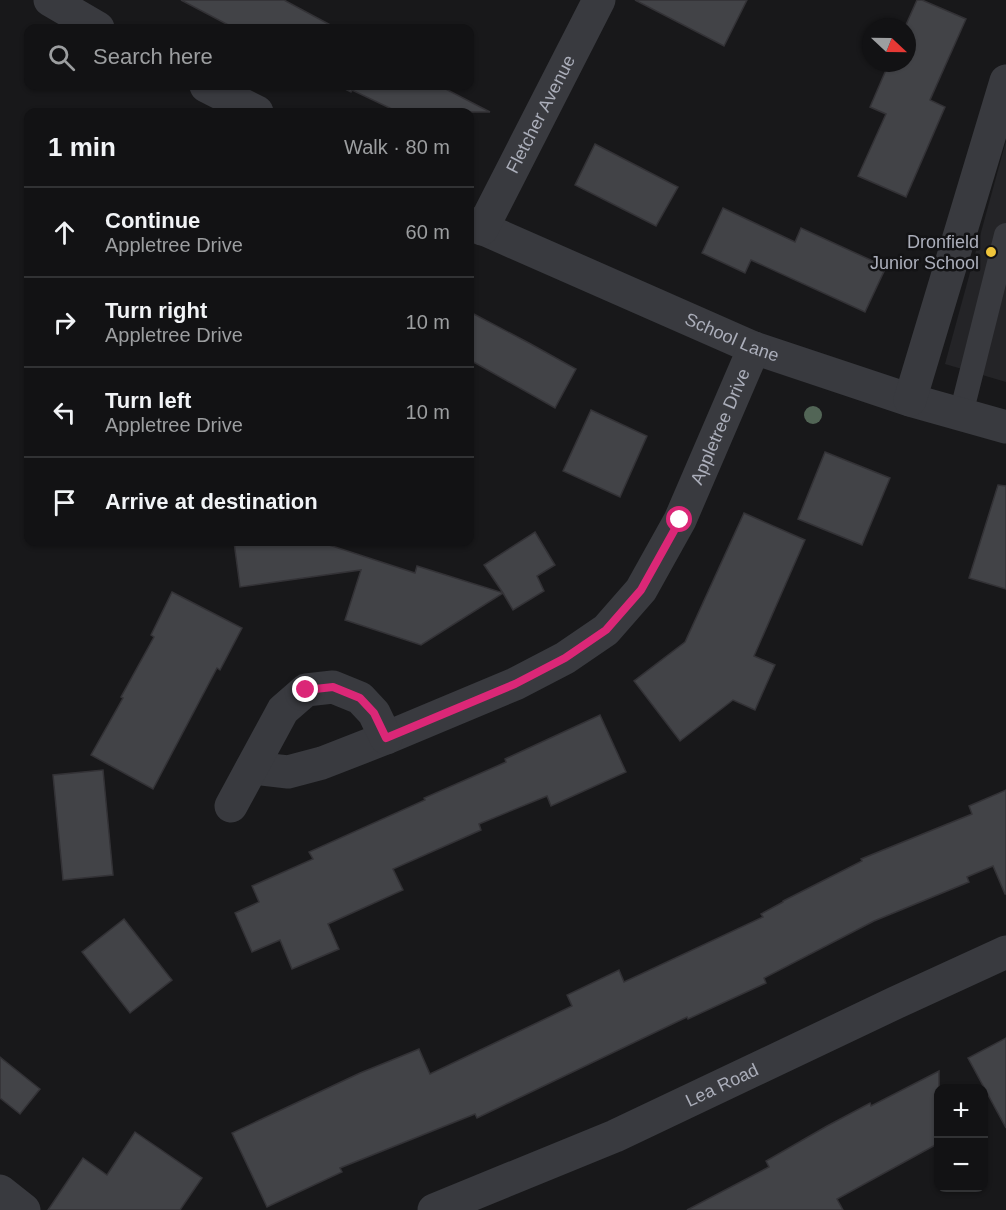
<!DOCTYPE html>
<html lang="en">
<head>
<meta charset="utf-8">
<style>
  body { margin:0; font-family:Helvetica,sans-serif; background:#1b1b1d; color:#f1f3f6 }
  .controls { position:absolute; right:18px; bottom:18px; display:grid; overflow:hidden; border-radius:12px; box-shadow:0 2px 4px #0004 }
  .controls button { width:54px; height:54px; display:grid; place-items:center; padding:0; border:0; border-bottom:2px solid #313234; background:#121214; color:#f1f3f6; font:30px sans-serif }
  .compass { position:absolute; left:862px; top:18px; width:54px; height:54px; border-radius:50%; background:#121214; box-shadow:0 2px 4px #0004; rotate:112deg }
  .stop { position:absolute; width:18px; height:18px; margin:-14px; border:4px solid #db2777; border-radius:50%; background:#fff }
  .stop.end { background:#db2777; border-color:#fff; box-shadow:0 2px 6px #0008 }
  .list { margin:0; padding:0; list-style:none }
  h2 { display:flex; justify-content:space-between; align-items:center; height:78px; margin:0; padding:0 24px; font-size:26px }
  h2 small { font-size:20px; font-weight:400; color:#9c9ea0 }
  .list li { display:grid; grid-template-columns:39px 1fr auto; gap:18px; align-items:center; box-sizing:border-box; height:90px; padding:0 24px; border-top:2px solid #313234 }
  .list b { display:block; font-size:22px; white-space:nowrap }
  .list p { margin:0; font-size:20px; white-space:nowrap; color:#9c9ea0 }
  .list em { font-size:20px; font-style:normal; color:#9c9ea0 }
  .icon { flex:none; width:33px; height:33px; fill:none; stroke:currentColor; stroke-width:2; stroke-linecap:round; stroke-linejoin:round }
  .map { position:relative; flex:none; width:1006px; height:1210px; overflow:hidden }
  .search { position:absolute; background:#121214; box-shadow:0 2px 4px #0004; left:24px; top:24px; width:450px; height:66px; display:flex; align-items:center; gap:15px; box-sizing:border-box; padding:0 21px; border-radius:12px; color:#9c9ea0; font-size:22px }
  .panel { position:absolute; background:#121214; box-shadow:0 2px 4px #0004; left:24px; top:108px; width:450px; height:438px; border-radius:12px }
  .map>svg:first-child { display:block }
  .built { fill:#242427 }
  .building { fill:#424347; stroke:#333236; stroke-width:1.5 }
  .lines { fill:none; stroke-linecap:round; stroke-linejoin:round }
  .lane { stroke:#393a3f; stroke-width:24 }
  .street { stroke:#393a3f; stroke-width:33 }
  .tree { fill:#526556 }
  .route { stroke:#db2777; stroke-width:8 }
  .poi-dot { fill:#f0c53b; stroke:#131315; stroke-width:2 }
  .labels { text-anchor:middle; stroke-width:5; stroke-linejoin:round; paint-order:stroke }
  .street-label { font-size:18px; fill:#abaeba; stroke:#131315 }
  .poi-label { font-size:18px; fill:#abaeba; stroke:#131315; text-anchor:end }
</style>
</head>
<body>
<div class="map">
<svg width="1006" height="1210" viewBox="0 0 1006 1210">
  <rect width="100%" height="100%" fill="#18181a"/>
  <polygon class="built" points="1006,141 1006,382 945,364"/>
  <g class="building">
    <polygon points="181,0 284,0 336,28 234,28"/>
    <polygon points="635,0 747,0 724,46"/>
    <polygon points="917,0 922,0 966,19 930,100 945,107 906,197 858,176 886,114 870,107 889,63 907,63 907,27 905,27"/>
    <polygon points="339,86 440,86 490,112 398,112 352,90 351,92"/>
    <polygon points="595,144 678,187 656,226 575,185"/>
    <polygon points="723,208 795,242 801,228 886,267 865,312 751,260 745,273 702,253"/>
    <polygon points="470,312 529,343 576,369 555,408 470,360"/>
    <polygon points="591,410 647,436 620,497 563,471"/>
    <polygon points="825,452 890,478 862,545 798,519"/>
    <polygon points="998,485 1006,486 1006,589 969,578"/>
    <polygon points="744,513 805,540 754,656 775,665 755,710 733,700 680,741 634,681 685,642"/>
    <polygon points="535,532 555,565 537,576 544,591 513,610 503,593 421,645 345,620 361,570 240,587 234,542 320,542 415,573 417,566 503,593 484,565"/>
    <polygon points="172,592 242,628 220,670 217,668 153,789 91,755 123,698 121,697 154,637 151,635"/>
    <polygon points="600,715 626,772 551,806 547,796 479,824 481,830 393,869 403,890 328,924 339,949 292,969 280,940 252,952 235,913 259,902 252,886 313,859 309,852 425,800 424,798 506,762 505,759"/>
    <polygon points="103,770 113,875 63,880 53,775"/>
    <polygon points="1006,790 1006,894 1005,894 993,866 967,877 969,882 874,921 764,978 766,983 688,1019 687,1017 477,1118 475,1114 340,1168 342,1172 267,1207 232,1133 360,1073 419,1049 430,1074 572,1006 567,995 619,970 624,982 763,917 761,914 783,902 783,901 862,861 861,859 972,814 969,806"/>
    <polygon points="124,919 172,980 130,1013 82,952"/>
    <polygon points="1006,1038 1006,1128 968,1058"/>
    <polygon points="0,1057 40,1089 20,1114 0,1098"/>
    <polygon points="939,1071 939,1143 837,1199 843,1210 687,1210 769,1167 766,1161 827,1126 870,1103 871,1106"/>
    <polygon points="135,1132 202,1178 180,1210 48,1210 83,1158 107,1175"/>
  </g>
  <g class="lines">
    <polyline class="lane" points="961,414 1006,235"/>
    <g class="street">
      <polyline points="50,0 98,28"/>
      <polyline points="206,86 257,112"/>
      <path id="s1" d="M470,223L754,348L910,400L1006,427"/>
      <path id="s2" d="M482,229L599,0"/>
      <polyline points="910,400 1006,81"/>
      <path id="s3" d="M252,768L288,772L322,763L386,738L515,684L565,658L606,630L641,590L680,520L754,348"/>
      <polyline points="231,806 283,710 306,690 333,687 360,698 374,713 386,738"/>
      <polyline points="0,1191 24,1210"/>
      <path id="s4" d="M434,1210L615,1136L895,1003L1006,952"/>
    </g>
  </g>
  <circle class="tree" cx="813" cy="415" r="9"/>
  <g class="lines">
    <polyline class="route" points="306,690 333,687 360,698 374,713 386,738 515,684 565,658 606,630 641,590 680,520"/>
  </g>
  <circle class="poi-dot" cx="991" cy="252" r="6"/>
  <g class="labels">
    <g class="street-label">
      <text dy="6" stroke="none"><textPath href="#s2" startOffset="129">Fletcher Avenue</textPath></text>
      <text dy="6" stroke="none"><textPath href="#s1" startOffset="286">School Lane</textPath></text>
      <text dy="6" stroke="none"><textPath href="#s3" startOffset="621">Appletree Drive</textPath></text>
      <text dy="6" stroke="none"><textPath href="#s4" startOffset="314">Lea Road</textPath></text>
    </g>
    <g class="poi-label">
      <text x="979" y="248">Dronfield<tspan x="979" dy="21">Junior School</tspan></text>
    </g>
  </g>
</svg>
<div class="controls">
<button>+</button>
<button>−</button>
</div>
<svg class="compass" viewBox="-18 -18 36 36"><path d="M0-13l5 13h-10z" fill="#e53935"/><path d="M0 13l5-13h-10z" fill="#9c9ea0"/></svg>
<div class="stop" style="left:680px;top:520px"></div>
<div class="stop end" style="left:306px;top:690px"></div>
<div class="search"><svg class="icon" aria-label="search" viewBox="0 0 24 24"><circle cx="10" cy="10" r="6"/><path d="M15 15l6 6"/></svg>Search here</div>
<section class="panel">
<h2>1 min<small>Walk · 80 m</small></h2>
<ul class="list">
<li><svg class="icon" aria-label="ahead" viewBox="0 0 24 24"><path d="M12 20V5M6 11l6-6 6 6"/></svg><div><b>Continue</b><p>Appletree Drive</p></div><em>60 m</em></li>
<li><svg class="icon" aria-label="right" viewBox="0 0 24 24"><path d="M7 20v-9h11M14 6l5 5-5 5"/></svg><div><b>Turn right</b><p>Appletree Drive</p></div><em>10 m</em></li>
<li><svg class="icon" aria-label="left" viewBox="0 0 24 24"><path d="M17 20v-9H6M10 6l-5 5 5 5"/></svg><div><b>Turn left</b><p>Appletree Drive</p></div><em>10 m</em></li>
<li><svg class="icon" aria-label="arrive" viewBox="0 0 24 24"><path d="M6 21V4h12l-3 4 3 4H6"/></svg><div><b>Arrive at destination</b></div></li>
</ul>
</section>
</div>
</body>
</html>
